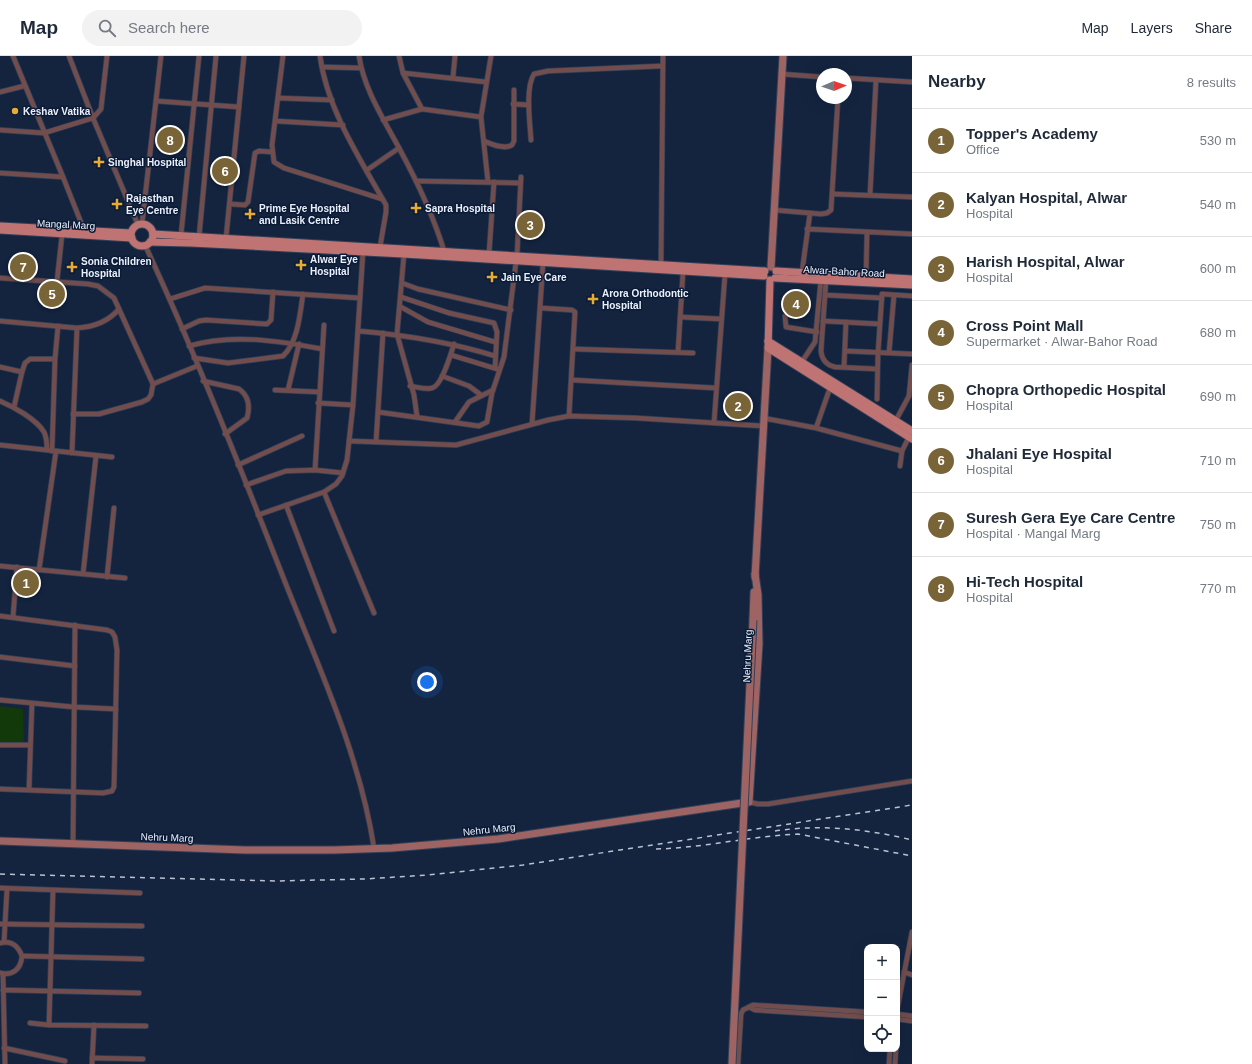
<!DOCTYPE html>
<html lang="en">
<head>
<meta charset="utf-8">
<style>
  body { margin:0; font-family:Helvetica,sans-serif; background:#f2f2f3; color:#1f2937 }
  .controls { position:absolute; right:12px; bottom:12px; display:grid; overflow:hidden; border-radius:8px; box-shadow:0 4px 16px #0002 }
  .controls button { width:36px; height:36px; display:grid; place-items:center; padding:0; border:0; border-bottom:1px solid #e0e1e3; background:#fff; color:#1f2937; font:20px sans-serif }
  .compass { position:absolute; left:816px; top:12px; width:36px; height:36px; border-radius:50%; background:#fff; box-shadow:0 4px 16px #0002; rotate:88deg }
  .you { position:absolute; left:427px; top:626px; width:14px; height:14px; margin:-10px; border:3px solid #fff; border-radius:50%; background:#1a73e8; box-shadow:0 0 0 6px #1a73e833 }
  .badge { display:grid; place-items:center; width:26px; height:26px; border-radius:50%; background:#796437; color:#fff; font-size:13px; font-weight:700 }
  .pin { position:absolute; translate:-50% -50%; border:2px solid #fff; box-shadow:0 1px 4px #0006 }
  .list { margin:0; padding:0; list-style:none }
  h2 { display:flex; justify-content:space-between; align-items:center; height:52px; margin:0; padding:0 16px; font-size:17px }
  h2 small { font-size:13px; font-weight:400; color:#747a83 }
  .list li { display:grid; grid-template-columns:26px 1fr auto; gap:12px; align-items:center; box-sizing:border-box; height:64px; padding:0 16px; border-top:1px solid #e0e1e3 }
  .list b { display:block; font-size:15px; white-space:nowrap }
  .list p { margin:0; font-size:13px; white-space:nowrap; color:#747a83 }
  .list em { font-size:13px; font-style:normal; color:#747a83 }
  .icon { flex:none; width:22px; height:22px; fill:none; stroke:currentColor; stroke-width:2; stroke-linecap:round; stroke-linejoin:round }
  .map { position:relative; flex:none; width:912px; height:1008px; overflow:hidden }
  header { display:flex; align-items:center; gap:24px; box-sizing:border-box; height:56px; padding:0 20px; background:#fff; border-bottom:1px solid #e0e1e3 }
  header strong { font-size:19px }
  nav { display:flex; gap:22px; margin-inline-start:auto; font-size:14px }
  .search { width:280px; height:36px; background:#f2f2f3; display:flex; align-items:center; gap:10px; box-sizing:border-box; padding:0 14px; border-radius:22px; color:#747a83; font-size:15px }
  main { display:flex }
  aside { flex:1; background:#fff }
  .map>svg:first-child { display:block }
  .green { fill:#113909 }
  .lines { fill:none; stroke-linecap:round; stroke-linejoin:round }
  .street-casing { stroke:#324159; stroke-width:6 }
  .secondary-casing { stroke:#324159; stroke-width:9 }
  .primary-casing { stroke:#324159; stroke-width:9 }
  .street { stroke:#724d4d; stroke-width:4.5 }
  .secondary { stroke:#9e6463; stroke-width:7 }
  .primary { stroke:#bf7473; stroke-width:7 }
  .rail { stroke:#b9c2d0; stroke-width:1.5; stroke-dasharray:5 5; stroke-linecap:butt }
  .secondary-bridge-casing { stroke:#324159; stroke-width:9; stroke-linecap:butt }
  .secondary-bridge { stroke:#9e6463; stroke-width:7 }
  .poi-dot { fill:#e6ac36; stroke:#0b1a35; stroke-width:1.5 }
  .labels { text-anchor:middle; stroke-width:3; stroke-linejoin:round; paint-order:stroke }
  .poi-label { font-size:10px; font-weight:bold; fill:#e9f0fb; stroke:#0b1a35; text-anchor:start }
  .street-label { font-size:10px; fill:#e9f0fb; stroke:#0b1a35 }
</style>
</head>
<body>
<header>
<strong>Map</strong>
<div class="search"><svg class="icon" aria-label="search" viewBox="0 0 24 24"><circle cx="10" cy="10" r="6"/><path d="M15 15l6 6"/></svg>Search here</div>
<nav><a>Map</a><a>Layers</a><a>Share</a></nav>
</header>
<main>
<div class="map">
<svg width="912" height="1008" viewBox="0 0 912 1008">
  <rect width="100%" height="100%" fill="#14243f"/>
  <polygon class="green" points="0,650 23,653 24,687 0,686"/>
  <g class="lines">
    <defs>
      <g id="street">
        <polyline points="13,0 63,121"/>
        <polyline points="69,0 93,62 138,169"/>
        <polyline points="283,0 272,89 274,106 284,112 382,143"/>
        <path d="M320,0C327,53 360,103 386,149V156L380,191"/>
        <path d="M359,0C364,33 383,62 399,92C417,125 434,161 445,198"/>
        <polyline points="399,0 403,17 422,53"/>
        <polyline points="322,11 361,12"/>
        <polyline points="403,17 486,26"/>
        <polyline points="781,18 822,21"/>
        <polyline points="453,21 455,0"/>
        <polyline points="846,22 912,26"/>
        <polyline points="0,36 24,30"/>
        <polyline points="278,42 332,44"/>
        <polyline points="156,45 239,51"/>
        <polyline points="513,48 529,49"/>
        <polyline points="481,61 488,126"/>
        <polyline points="383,64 422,53 481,61 491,0"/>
        <polyline points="275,65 343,69"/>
        <polyline points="0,74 44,77 93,62 101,53 107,0"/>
        <path d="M531,84C530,67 525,32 534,18L548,15L662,10"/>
        <path d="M484,85C491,88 504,94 512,89L514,85V34"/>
        <polyline points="367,114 399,92"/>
        <polyline points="0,117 63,121 84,174"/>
        <polyline points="416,125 520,127"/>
        <polyline points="833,138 912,141"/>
        <polyline points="870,139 876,24"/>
        <polyline points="230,148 245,149 248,146 255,97 259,95 272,96"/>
        <polyline points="774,154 821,158 827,157 831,154 838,42"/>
        <polyline points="142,168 161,0"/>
        <polyline points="807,173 912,178"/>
        <polyline points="181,179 199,0"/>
        <polyline points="199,181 216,0"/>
        <polyline points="226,182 244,0"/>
        <path d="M145,189C197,301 242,416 287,531C321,616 360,701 374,792"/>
        <polyline points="404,198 397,278 414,339 417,360"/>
        <polyline points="489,198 494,126"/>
        <polyline points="517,200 521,121"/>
        <polyline points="661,209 663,0"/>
        <polyline points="802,216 810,157"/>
        <polyline points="866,220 867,177"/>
        <polyline points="0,222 88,228 98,230 114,242 153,328 197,310"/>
        <path d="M826,224L821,295C822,304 826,309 835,311L877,313"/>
        <polyline points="57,225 62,179"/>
        <polyline points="402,227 418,233 511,254"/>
        <polyline points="825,239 882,242"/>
        <polyline points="401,241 449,257 494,267 497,276 495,312"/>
        <polyline points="170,243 205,232 360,242"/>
        <polyline points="401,251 428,266 495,286"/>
        <polyline points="541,252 572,254 575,256 569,360"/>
        <polyline points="785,260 786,271 817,276"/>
        <polyline points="680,261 721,263"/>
        <polyline points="0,265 77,272"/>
        <polyline points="823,265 880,268"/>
        <polyline points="182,273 199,265 206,264 267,268 271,264 273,236"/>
        <path d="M358,275C405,279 450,286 495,300"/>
        <path d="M189,290C232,277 279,285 322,293"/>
        <polyline points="574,293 693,297"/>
        <polyline points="846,295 912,298"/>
        <polyline points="678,296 683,216"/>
        <polyline points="889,297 894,239"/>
        <polyline points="451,299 497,313"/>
        <path d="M194,302L228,307L283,300C298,286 300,258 303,238"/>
        <polyline points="801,307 815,286 821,223"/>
        <polyline points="0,311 22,316 14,351"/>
        <polyline points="844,311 846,266"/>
        <polyline points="22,316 25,307 30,303 55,303"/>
        <polyline points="442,320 469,330 481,339"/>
        <polyline points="572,324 716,332"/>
        <path d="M203,325L239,333C249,340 250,351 247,362L225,378"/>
        <path d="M410,330C417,331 426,334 432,332C442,330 451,297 454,288"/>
        <polyline points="275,334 319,336"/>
        <polyline points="288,334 299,288"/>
        <polyline points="877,343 878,297 882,238 912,240"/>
        <path d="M0,345C14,351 36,363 44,376C47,382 47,388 47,394"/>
        <polyline points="318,347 353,349"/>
        <polyline points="378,356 479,370 487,366 492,337 504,301 516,206"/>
        <polyline points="73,358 99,358 142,346 148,343 151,339 153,328"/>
        <polyline points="763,362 816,372 902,395"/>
        <polyline points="455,366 469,346 493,334"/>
        <polyline points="895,366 909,340 912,309"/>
        <polyline points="714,367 725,218"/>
        <polyline points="532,368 543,207"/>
        <polyline points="816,372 830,332"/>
        <polyline points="349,385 456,389 548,364 569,360 636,362 763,370"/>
        <polyline points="376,386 383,277"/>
        <polyline points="0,389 112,401"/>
        <polyline points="52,395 55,303 58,270"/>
        <path d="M72,397L77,272C94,271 108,266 119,253"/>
        <polyline points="238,409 302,380"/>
        <polyline points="900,410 902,395 909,381"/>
        <polyline points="315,414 324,269"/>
        <polyline points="246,429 286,415 315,414 343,417"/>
        <polyline points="324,436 374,557"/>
        <polyline points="286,449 334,575"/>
        <polyline points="258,459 324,436 336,428 342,420 347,404 353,349 363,196"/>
        <polyline points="0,510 125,522"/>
        <polyline points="39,514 56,395"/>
        <polyline points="83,518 96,400"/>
        <polyline points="107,521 114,452"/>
        <polyline points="0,560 107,574 112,576 115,581 117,594 114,731 112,735 103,737 0,733"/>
        <polyline points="13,561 17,511"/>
        <polyline points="0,601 75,610"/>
        <polyline points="0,644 74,651 116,653"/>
        <polyline points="0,689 30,689"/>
        <polyline points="29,734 32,647"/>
        <polyline points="749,746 758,748 768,748 912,725"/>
        <polyline points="73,788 75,569"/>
        <polyline points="0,832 140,837"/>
        <polyline points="0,868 142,870"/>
        <polyline points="4,886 7,833"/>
        <path d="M0,887C12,884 18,890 22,900C21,913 13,920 0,917"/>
        <polyline points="22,900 142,903"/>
        <polyline points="904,916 912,919"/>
        <polyline points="3,918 5,1008"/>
        <polyline points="3,934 139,937"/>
        <polyline points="749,951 755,954 867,961"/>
        <polyline points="897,954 912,876"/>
        <polyline points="897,958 912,960"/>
        <polyline points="897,963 912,965"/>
        <polyline points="30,967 49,969 146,970"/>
        <polyline points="49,969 53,834"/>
        <polyline points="4,992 65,1005"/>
        <polyline points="92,1002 143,1003"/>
        <polyline points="92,1008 94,969"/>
        <polyline points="738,1008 741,958 743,954 753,949 867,956"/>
        <polyline points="889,1008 890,993"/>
        <polyline points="895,1008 896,993"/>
      </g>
      <g id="secondary">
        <polyline points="771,211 783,0"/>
        <polyline points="755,521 768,292"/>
        <polyline points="753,564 754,536"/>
        <polyline points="0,785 245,794 334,794 392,792 498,783 749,746 759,588 758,539 755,518"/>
      </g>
      <g id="primary">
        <circle cx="142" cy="179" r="11"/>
        <polyline points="0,170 130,177"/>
        <polyline points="0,174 132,182"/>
        <polyline points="153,178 765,215"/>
        <polyline points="150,186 191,187 404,198 764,220"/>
        <polyline points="776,215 912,223"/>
        <polyline points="775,222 912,229"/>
        <polyline points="770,224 768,292 912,383"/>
        <polyline points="768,285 912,375"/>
      </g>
    </defs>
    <use href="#street" class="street-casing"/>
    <use href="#secondary" class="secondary-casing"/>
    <use href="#primary" class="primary-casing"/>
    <use href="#street" class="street"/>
    <use href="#secondary" class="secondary"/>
    <use href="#primary" class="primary"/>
    <g class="rail">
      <path d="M775,775C820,768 867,773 912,784"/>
      <path d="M656,793C704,792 750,780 798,778L912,800"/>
      <polyline points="0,818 275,825 365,823 428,819 523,809 912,749"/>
    </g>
    <defs>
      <polyline id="secondary-bridge" points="732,1008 753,564"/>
    </defs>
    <use href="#secondary-bridge" class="secondary-bridge-casing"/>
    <use href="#secondary-bridge" class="secondary-bridge"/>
  </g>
  <g class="poi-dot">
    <circle cx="15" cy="55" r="4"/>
    <path d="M97 100h4v4h4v4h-4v4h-4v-4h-4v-4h4z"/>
    <path d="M115 142h4v4h4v4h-4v4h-4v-4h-4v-4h4z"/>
    <path d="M414 146h4v4h4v4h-4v4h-4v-4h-4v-4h4z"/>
    <path d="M248 152h4v4h4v4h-4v4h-4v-4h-4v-4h4z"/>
    <path d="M299 203h4v4h4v4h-4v4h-4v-4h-4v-4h4z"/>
    <path d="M70 205h4v4h4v4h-4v4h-4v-4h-4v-4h4z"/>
    <path d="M490 215h4v4h4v4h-4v4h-4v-4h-4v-4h4z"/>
    <path d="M591 237h4v4h4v4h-4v4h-4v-4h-4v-4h4z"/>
  </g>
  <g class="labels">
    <g class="poi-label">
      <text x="23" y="59">Keshav Vatika</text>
      <text x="108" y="110">Singhal Hospital</text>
      <text x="126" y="146">Rajasthan<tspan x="126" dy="12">Eye Centre</tspan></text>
      <text x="259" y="156">Prime Eye Hospital<tspan x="259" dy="12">and Lasik Centre</tspan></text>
      <text x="425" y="156">Sapra Hospital</text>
      <text x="310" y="207">Alwar Eye<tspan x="310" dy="12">Hospital</tspan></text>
      <text x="81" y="209">Sonia Children<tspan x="81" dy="12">Hospital</tspan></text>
      <text x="501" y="225">Jain Eye Care</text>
      <text x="602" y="241">Arora Orthodontic<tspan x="602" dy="12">Hospital</tspan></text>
    </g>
    <g class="street-label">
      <text transform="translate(66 168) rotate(3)" y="4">Mangal Marg</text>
      <text transform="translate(844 215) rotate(3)" y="4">Alwar-Bahor Road</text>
      <text transform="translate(747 600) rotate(-88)" y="4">Nehru Marg</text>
      <text transform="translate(489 773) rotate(-6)" y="4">Nehru Marg</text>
      <text transform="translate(167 781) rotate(2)" y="4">Nehru Marg</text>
    </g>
  </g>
</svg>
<div class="controls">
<button>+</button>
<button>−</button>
<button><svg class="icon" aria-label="locate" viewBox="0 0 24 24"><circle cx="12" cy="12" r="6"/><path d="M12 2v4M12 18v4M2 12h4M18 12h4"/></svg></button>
</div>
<svg class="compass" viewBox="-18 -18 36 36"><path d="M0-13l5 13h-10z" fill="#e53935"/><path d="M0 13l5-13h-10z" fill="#747a83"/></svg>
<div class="you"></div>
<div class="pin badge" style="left:26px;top:527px">1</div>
<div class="pin badge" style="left:738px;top:350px">2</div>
<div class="pin badge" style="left:530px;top:169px">3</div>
<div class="pin badge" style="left:796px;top:248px">4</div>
<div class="pin badge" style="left:52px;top:238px">5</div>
<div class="pin badge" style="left:225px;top:115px">6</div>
<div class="pin badge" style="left:23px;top:211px">7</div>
<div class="pin badge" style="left:170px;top:84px">8</div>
</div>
<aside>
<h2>Nearby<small>8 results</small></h2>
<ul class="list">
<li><span class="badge">1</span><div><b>Topper's Academy</b><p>Office</p></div><em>530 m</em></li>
<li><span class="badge">2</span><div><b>Kalyan Hospital, Alwar</b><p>Hospital</p></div><em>540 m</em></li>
<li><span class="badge">3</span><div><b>Harish Hospital, Alwar</b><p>Hospital</p></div><em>600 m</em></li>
<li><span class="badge">4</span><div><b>Cross Point Mall</b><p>Supermarket · Alwar-Bahor Road</p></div><em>680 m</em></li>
<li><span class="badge">5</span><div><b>Chopra Orthopedic Hospital</b><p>Hospital</p></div><em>690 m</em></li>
<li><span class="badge">6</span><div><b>Jhalani Eye Hospital</b><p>Hospital</p></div><em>710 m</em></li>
<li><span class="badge">7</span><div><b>Suresh Gera Eye Care Centre</b><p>Hospital · Mangal Marg</p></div><em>750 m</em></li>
<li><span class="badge">8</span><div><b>Hi-Tech Hospital</b><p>Hospital</p></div><em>770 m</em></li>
</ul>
</aside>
</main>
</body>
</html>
